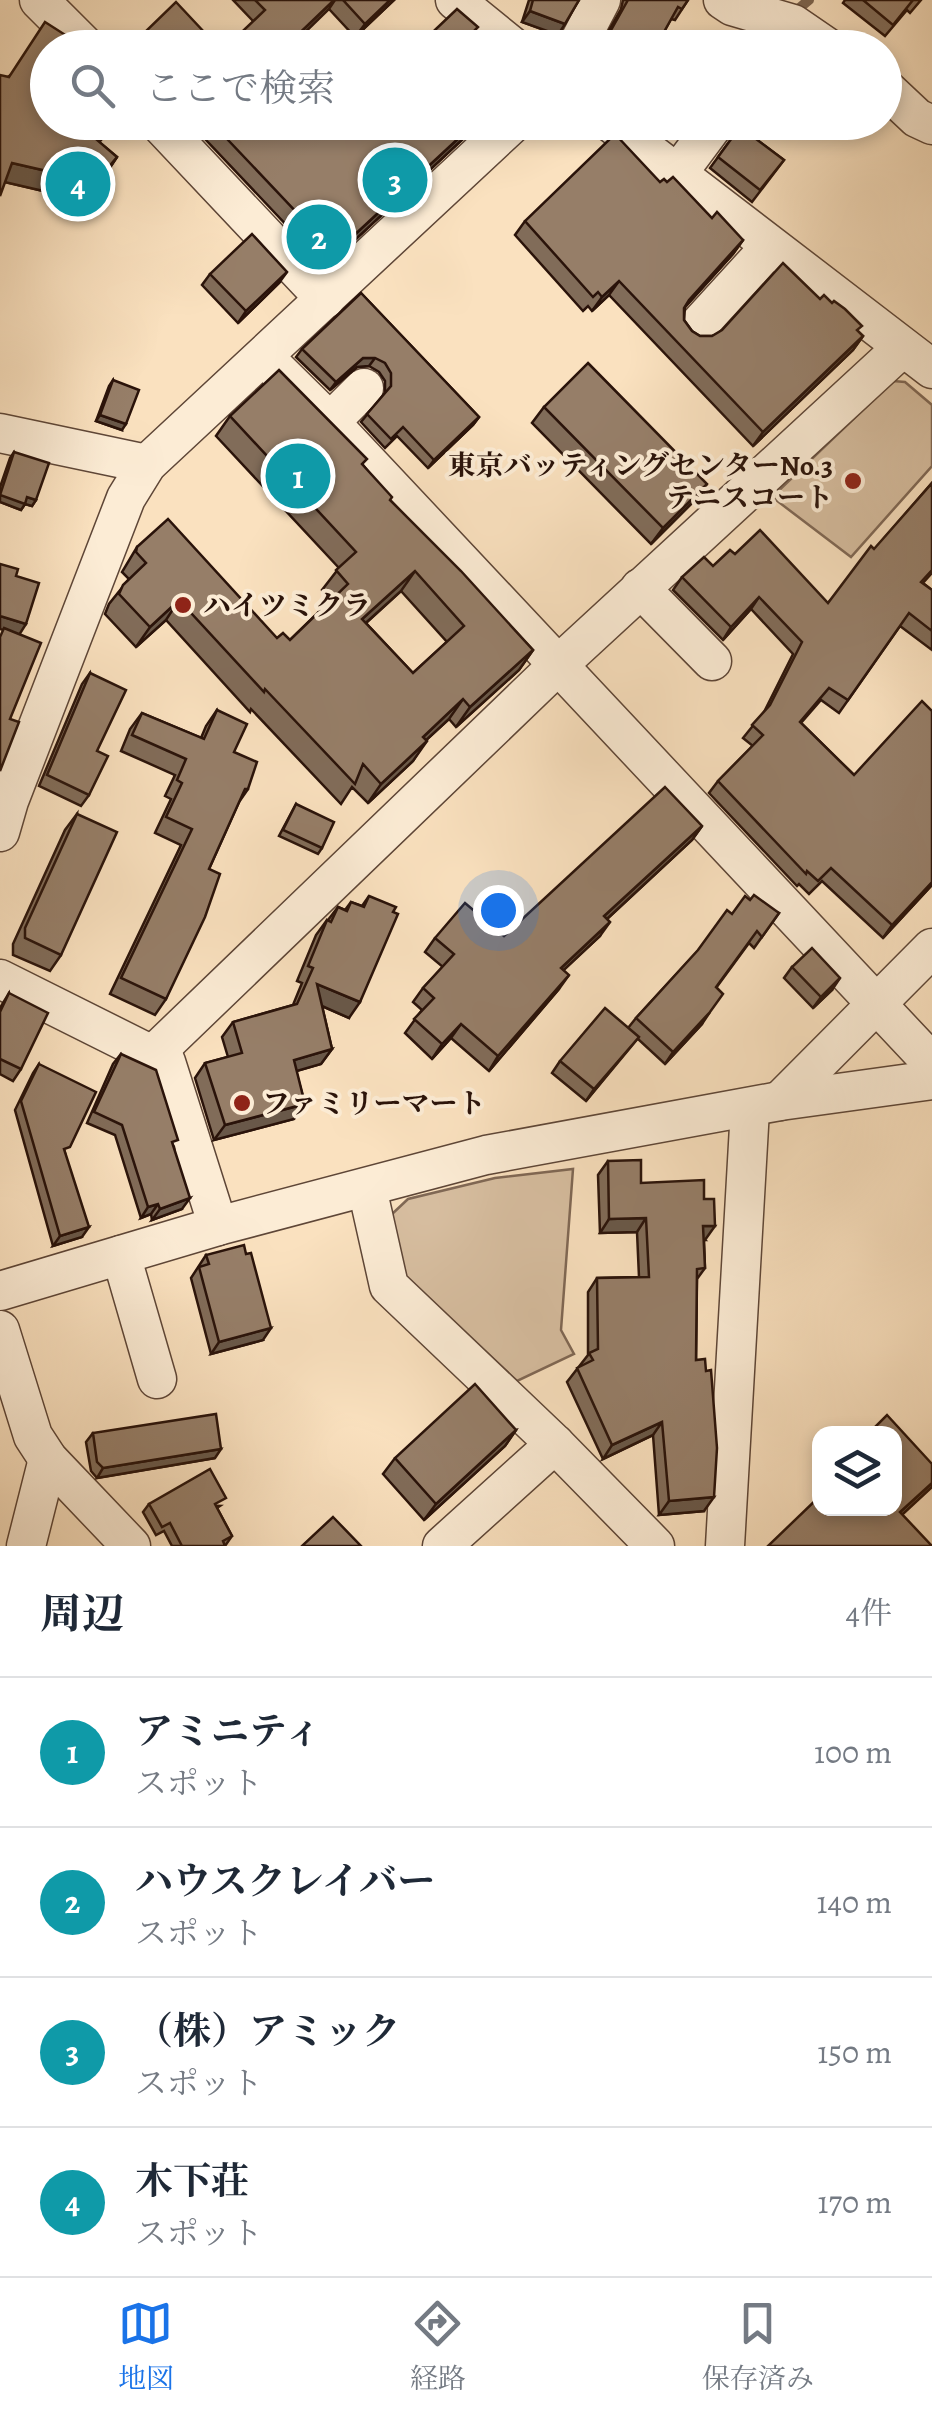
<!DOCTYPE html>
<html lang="ja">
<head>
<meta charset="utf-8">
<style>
  body { margin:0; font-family:Alegreya,"Noto Serif JP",serif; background:#f2f2f3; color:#1f2937 }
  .controls { position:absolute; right:30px; bottom:30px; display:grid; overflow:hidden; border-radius:20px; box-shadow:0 5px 15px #0003 }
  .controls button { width:90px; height:90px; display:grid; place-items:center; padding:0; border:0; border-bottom:2px solid #e0e1e3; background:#fff; color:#1f2937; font:50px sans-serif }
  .you { position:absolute; left:498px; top:910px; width:35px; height:35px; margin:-25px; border:8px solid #fff; border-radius:50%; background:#1a73e8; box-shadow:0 0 0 15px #1a73e833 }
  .badge { display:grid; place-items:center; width:65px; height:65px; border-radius:50%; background:#1a73e8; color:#fff; font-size:32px; font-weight:700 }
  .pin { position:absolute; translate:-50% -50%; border:5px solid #fff; box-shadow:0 2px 10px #0006 }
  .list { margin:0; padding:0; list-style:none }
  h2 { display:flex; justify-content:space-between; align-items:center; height:130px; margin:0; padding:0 40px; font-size:42px }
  h2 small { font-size:32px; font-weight:400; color:#747a83 }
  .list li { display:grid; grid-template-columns:65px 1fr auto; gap:30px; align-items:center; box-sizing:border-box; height:150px; padding:0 40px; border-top:2px solid #e0e1e3 }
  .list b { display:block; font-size:38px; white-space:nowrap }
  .list p { margin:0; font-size:32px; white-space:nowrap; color:#747a83 }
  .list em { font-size:32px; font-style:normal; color:#747a83 }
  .icon { flex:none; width:55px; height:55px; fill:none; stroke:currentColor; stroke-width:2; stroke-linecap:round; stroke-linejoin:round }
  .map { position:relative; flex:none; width:932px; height:1546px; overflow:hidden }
  .search { position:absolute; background:#fff; box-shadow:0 5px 15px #0003; left:30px; right:30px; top:30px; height:110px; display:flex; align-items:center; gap:25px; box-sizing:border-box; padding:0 35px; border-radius:55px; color:#747a83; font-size:38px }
  .sheet { height:730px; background:#fff }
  nav { display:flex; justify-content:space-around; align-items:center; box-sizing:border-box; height:140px; border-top:2px solid #e0e1e3; background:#fff; font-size:28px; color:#747a83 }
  nav a { display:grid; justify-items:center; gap:5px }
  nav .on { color:#1a73e8 }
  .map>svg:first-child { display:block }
  .green { fill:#d7bea0; stroke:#806855; stroke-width:2.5 }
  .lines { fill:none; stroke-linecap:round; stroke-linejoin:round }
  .stream { stroke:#7c6551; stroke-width:10 }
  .minor-casing { stroke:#5e4637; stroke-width:41 }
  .minor { stroke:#fcecd5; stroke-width:38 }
  .wall { fill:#816c59; stroke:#2a130a; stroke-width:2.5; fill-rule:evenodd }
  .shaded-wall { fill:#695849; stroke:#2a130a; stroke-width:2.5 }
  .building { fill:#967e68; stroke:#2a130a; stroke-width:2.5; fill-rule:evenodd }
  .poi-dot { fill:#8f2418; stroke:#fcecd5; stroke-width:4 }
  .labels { text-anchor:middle; stroke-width:8; stroke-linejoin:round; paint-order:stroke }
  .poi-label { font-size:28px; font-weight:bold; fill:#2a130a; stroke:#fcecd5; text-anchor:start }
</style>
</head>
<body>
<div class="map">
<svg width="932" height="1546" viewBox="0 0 932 1546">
  <rect width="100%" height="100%" fill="#fae1bf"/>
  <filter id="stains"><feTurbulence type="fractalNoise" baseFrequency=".002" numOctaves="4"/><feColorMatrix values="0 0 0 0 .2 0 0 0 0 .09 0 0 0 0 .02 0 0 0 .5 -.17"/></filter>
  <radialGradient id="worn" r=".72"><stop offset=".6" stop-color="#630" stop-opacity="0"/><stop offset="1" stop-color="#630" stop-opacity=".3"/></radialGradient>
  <g class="green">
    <polygon points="893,381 905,382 932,405 932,466 851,557 772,497"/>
    <polygon points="573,1169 561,1330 574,1354 517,1381 402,1275 391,1215 408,1199 495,1178"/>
  </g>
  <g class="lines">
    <polyline class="stream" points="791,15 809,0"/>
    <defs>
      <g id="minor">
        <polyline points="39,0 87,48"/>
        <polyline points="455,0 514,48"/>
        <polyline points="723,0 732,6 793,24 828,48"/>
        <polyline points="576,48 601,0"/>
        <polyline points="884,87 917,118 932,125"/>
        <polyline points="158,122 325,299"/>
        <polyline points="610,122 932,369"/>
        <polyline points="678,173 716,122"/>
        <polyline points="696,328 770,247"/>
        <polyline points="264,357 330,422 932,1063"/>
        <polyline points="330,422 364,388"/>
        <polyline points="0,433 147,464"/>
        <polyline points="640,588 712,661"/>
        <polyline points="0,832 9,801 126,498 147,464 514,122"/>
        <polyline points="0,979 166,1062 218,1226"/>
        <polyline points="154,1054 557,666 902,348"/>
        <polyline points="780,1101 932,948"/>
        <polyline points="367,1188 389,1286 555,1444 655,1546"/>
        <polyline points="121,1255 157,1379"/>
        <polyline points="0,1291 218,1226 486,1155 780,1101 932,1080"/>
        <polyline points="0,1330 33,1436 48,1459 131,1546"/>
        <polyline points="26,1546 48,1459"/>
        <polyline points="442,1546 555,1444"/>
        <polyline points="725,1546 750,1109"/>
      </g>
    </defs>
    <use href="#minor" class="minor-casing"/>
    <use href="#minor" class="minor"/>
  </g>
  <g class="wall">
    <polygon points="233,0 394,0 355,37 329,9 253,21"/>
    <polygon points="529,0 579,0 558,35 522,22"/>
    <polygon points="623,0 688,0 675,20 671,19 655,48 599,48 621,9"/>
    <polygon points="845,0 921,0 910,13 907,10 885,36 843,3"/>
    <polygon points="144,33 219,48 136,48 135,47"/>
    <polygon points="48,48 48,122 117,122 99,142 117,157 105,175 74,212 52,193 5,182 8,77"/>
    <polygon points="189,122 481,122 326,267"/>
    <polygon points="740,127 784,160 752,202 710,168"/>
    <polygon points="660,182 743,240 733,254 685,307 684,320 692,331 700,336 712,336 820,299 863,336 853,350 753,446 609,295 592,311 588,306 583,311 515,235 525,221"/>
    <polygon points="210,274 279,283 238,323 202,285"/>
    <polygon points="361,293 479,417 473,425 428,468 397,436 385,448 361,422 385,393 385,381 379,372 369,366 357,367 330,390 296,357 302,349"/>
    <polygon points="113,380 122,430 96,421 109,386"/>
    <polygon points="544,407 695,500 651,544 532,423"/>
    <path d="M230,416L363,465L390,500L533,650L519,670L456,727L449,719L426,740L413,761L368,803L352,787L341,804L251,709L250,712L166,620L136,647L105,614L109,604L129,579L122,572L137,547L277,638L290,640L331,600L322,590L339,568L216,436ZM401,591L447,642L413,673L366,623Z"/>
    <polygon points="14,452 36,500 32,506 25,504 21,510 0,502 0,487 10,458"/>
    <polygon points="932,483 932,573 923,583 932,590 932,650 900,626 839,713 821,700 801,723 854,775 932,711 932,885 883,938 822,881 809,894 799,884 797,886 709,793 718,781 753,746 743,738 764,712 793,654 751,609 723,640 673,590 682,577 713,566 735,554 828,603"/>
    <polygon points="90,673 97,751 89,795 81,806 39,786 82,684"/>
    <polygon points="217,710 248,789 239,802 209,869 166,999 155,1015 110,994 181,845 155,833 171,799 165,796 175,775 121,751 130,729 142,713 201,738 206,726"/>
    <polygon points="296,804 322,848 318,854 279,836"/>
    <polygon points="77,814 61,955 50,971 13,955 13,944 65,830"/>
    <polygon points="702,826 692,840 607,919 600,936 563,970 559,989 489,1071 451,1038 432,1059 405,1033 422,1010 413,1002 423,988 443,967 425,952 435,938 504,936"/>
    <polygon points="369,896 349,1018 322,1006 332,1049 321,1064 296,1071 305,1104 294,1119 214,1140 195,1078 205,1063 228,1057 222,1037 233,1022 293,1005 302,983 297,981 316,935 327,920 328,920 338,907 345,910 351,902 362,906"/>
    <polygon points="750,900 779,913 754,948 749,943 716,988 702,1024 665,1064 637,1038 586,1101 552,1073 560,1061 628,1028 636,1018 732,914"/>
    <polygon points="792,967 832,990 813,1008 784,978"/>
    <polygon points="9,993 21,1069 13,1081 0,1074 0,1008"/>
    <polygon points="121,1054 174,1147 182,1209 152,1220 151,1214 141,1218 115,1135 87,1123 113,1064"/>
    <polygon points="39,1064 65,1153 82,1237 53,1246 15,1110 33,1073"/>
    <polygon points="608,1161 641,1183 705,1240 704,1240 705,1268 697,1279 696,1360 704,1511 659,1515 653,1435 603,1459 567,1382 588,1355 588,1292 597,1278 639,1277 637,1232 600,1233 598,1175"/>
    <polygon points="206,1255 263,1340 211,1354 191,1278"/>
    <polygon points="516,1430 505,1446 424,1520 383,1474 395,1458"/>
    <polygon points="93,1433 215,1458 97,1478 91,1471 86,1442"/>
    <polygon points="149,1504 220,1506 217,1508 232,1536 225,1546 172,1546 164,1531 156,1535 143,1512"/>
  </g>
  <g class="shaded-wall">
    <polygon points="334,0 335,0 329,9 289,48 284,48"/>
    <polygon points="390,0 394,0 355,37 365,24"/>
    <polygon points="530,11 565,24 558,35 522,22"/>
    <polygon points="113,122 117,122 85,158 97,140"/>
    <polygon points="476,122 481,122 326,267 335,253"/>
    <polygon points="117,157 105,175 74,212 86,194"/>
    <polygon points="12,163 64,175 52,193 0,181"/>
    <polygon points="743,240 733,254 679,314 689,300"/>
    <polygon points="287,272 279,283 238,323 246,311"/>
    <polygon points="619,281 609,295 592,311 602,297"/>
    <polygon points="863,336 853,350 753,446 763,432"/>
    <polygon points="363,358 375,358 369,366 357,367 330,390 336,382"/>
    <polygon points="100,415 126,424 122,430 96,421"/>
    <polygon points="479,417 473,425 428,468 434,460"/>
    <polygon points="707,484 695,500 651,544 663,528"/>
    <polygon points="0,495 27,497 36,500 32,506 25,504 21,510 0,502"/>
    <polygon points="415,571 401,591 348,639 362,619"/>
    <polygon points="759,597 751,609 723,640 731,627"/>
    <polygon points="179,600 166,620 136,647 150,627"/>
    <polygon points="0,616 26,624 19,635 0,629"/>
    <polygon points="533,650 519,670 456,727 470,707"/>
    <polygon points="463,699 449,719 409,756 423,737"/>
    <polygon points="427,741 413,761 368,803 381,784"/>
    <polygon points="702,826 692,840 595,930 604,916"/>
    <polygon points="932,882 932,885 883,938 892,925"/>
    <polygon points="610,922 600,936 551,982 561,968"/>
    <polygon points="569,975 559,989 489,1071 498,1056"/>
    <polygon points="840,978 832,990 813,1008 821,997"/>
    <polygon points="317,984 360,1002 349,1018 306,999"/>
    <polygon points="710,1012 702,1024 665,1064 673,1052"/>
    <polygon points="461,1024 451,1038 432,1059 442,1044"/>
    <polygon points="639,1037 630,1048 586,1101 594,1089"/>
    <polygon points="332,1049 321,1064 283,1075 294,1060"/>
    <polygon points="305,1104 294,1119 214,1140 225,1125"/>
    <polygon points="190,1198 182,1209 152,1220 160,1209"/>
    <polygon points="158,1204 151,1214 141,1218 148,1207"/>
    <polygon points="646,1218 637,1232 600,1233 609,1219"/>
    <polygon points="703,1226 715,1226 705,1240 693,1240"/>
    <polygon points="89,1227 82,1237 53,1246 60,1236"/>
    <polygon points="271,1328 263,1340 211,1354 219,1342"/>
    <polygon points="662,1422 653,1435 603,1459 612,1445"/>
    <polygon points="516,1430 505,1446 424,1520 436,1504"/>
    <polygon points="221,1449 215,1458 97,1478 103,1468"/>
    <polygon points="932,1483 932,1487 890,1526 900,1512"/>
    <polygon points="714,1497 704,1511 659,1515 669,1501"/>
  </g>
  <g class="building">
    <polygon points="255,0 334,0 284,48 225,48 265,10"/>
    <polygon points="343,0 390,0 365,24"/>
    <polygon points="533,0 579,0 565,24 530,11"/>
    <polygon points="628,0 688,0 682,9 678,7 655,48 601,48"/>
    <polygon points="863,0 913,0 893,25"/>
    <polygon points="176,2 219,48 148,48 143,42 147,35 144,33"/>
    <polygon points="457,9 478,27 474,31 490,48 416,48"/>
    <polygon points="45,22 81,45 79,48 48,48 48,122 113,122 97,140 117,157 86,194 64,175 12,163 0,196 0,75 9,77"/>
    <polygon points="211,122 476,122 335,253"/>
    <polygon points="740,127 784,160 760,190 718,157"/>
    <polygon points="615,134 660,182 664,179 667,182 673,177 712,218 717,212 743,240 689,300 684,308 684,320 692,331 700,336 712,336 722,330 783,263 820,299 824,295 832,303 834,301 845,309 862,326 857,330 863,336 763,432 619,281 602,297 598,292 593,297 525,221"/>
    <polygon points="252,234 287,272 246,311 210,274"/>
    <polygon points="361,293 479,417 434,460 403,427 391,439 367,414 391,386 391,373 385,363 375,358 363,358 336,382 302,349"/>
    <polygon points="588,363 707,484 663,528 544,407"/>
    <path d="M279,370L367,459L362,464L392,497L390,500L461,571L533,650L470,707L463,699L423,737L427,741L381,784L363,764L355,784L265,689L264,692L179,600L150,627L119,594L123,585L146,563L136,552L137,547L168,519L277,638L283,633L290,640L348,584L336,570L356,552L230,416ZM415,571L464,626L413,673L362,619Z"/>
    <polygon points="113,380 139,390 126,424 100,415"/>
    <polygon points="14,452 49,463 36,500 27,497 25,504 0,495"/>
    <polygon points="932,483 932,570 921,582 932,590 932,631 909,613 848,700 829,688 800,722 854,775 922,701 932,711 932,882 892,925 831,868 818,881 807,871 806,874 718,781 763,735 752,725 770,705 802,642 759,597 731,627 682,577 704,557 713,566 730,550 735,554 760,530 828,603 871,546 874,549"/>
    <polygon points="0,564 18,569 16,576 39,583 26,624 0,616"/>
    <polygon points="4,628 41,643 10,719 19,722 0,771 0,637"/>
    <polygon points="90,673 126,690 97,751 108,756 89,795 47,775"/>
    <polygon points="217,710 247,724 234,752 257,762 248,789 245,789 209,869 220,874 205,917 166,999 121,978 192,829 166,817 182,783 177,780 186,759 132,735 142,713 204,739"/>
    <polygon points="665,787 702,826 604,916 610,922 561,968 569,975 498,1056 461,1024 442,1044 414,1019 434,998 423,988 454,954 435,938 465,903 504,936"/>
    <polygon points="296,804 334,822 322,848 283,830"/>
    <polygon points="77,814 117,832 61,955 25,938 25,928"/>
    <polygon points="754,895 779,913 762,937 757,931 716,987 723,994 710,1012 673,1052 636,1018 698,950 727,910 732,914 745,896 750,900"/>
    <polygon points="369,896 396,907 393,912 398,914 360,1002 317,984 332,1049 294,1060 305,1104 225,1125 205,1063 242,1053 233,1022 297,1004 313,968 308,966 327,920 331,922 338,907 347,911 351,902 364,907"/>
    <polygon points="812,948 840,978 821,997 792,967"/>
    <polygon points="9,993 48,1013 21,1069 0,1059 0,1012"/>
    <polygon points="605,1008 639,1037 594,1089 560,1061"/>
    <polygon points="121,1054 156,1070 178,1140 172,1142 190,1198 160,1209 158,1204 148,1207 122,1125 94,1112"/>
    <polygon points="39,1064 96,1092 70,1147 64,1149 89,1227 60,1236 21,1101"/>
    <polygon points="641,1160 641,1183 704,1180 704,1199 714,1199 715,1226 703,1226 705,1268 697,1269 696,1360 705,1359 706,1371 711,1370 717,1448 714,1497 669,1501 662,1422 612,1445 577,1368 593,1360 589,1353 598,1349 597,1278 649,1277 646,1218 609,1219 608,1161"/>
    <polygon points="244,1245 246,1254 251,1253 271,1328 219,1342 199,1267 209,1264 206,1255"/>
    <polygon points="475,1384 516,1430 436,1504 395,1458"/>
    <polygon points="216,1414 221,1449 103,1468 97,1462 93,1433"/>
    <polygon points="887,1415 932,1464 932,1483 900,1512 932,1546 768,1546 820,1496 820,1508 894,1508 894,1434 868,1434"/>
    <polygon points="210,1469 226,1498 215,1504 232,1536 223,1541 225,1546 182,1546 170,1523 162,1527 149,1504"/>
    <polygon points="333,1517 361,1546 302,1546"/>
  </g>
  <g class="poi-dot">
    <circle cx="853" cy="481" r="10"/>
    <circle cx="183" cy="605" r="10"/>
    <circle cx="242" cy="1103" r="10"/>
  </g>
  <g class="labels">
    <g class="poi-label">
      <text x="833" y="475" text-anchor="end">東京バッティングセンターNo.3<tspan x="833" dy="32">テニスコート</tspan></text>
      <text x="203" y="615">ハイツミクラ</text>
      <text x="262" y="1113">ファミリーマート</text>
    </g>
  </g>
  <rect width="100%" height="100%" filter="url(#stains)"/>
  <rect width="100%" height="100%" fill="url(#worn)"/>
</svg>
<div class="controls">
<button><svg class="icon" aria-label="layers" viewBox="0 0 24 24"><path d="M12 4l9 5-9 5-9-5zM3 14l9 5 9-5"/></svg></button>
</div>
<div class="you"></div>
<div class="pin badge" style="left:298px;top:476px;background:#0f9aa8">1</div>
<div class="pin badge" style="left:319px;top:237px;background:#0f9aa8">2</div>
<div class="pin badge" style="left:395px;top:180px;background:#0f9aa8">3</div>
<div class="pin badge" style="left:78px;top:184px;background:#0f9aa8">4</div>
<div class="search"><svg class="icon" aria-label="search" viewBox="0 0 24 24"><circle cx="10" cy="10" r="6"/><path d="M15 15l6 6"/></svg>ここで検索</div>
</div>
<section class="sheet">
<h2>周辺<small>4件</small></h2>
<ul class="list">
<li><span class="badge" style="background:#0f9aa8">1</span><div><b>アミニティ</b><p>スポット</p></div><em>100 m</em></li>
<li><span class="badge" style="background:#0f9aa8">2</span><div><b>ハウスクレイバー</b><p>スポット</p></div><em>140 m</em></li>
<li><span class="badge" style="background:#0f9aa8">3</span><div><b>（株）アミック</b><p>スポット</p></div><em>150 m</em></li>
<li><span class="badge" style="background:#0f9aa8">4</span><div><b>木下荘</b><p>スポット</p></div><em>170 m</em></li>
</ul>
</section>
<nav>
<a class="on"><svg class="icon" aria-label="map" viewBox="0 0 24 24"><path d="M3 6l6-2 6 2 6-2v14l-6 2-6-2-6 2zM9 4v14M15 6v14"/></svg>地図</a>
<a><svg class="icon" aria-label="directions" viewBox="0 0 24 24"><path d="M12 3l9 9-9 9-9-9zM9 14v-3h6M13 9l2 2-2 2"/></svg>経路</a>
<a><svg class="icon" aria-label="saved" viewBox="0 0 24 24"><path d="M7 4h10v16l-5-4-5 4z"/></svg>保存済み</a>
</nav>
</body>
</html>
